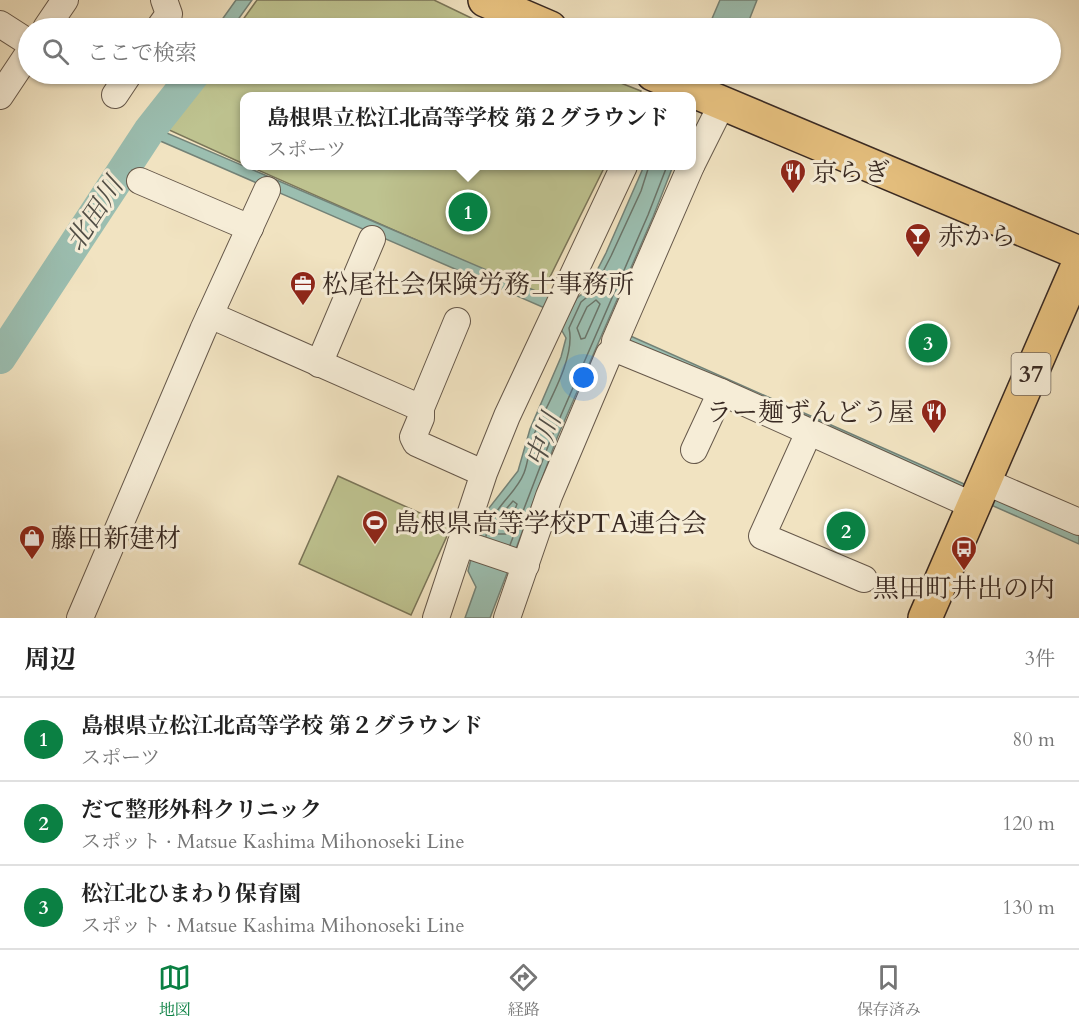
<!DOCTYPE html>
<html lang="ja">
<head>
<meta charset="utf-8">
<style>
  body { margin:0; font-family:Cardo,"Noto Serif JP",serif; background:#f2f2f2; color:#222 }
  .you { position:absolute; left:584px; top:378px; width:21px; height:21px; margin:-15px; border:4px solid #fff; border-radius:50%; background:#1a73e8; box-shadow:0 0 0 9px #1a73e833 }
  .badge { display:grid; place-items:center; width:39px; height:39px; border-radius:50%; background:#0b8043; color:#fff; font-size:20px; font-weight:700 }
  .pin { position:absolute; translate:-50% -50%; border:3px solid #fff; box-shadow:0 2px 6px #0006 }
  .popup { position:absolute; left:240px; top:92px; width:456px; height:78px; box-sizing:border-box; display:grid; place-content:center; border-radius:12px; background:#fff; filter:drop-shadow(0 2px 4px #0005); font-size:20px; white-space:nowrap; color:#767676 }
  .popup b { font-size:22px; color:#222 }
  .popup::after { content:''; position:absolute; left:50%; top:100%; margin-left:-12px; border:12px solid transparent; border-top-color:#fff }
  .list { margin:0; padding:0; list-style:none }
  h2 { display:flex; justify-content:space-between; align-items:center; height:78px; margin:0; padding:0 24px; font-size:26px }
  h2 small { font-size:20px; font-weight:400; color:#767676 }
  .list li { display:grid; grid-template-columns:39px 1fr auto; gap:18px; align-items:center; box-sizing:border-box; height:84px; padding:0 24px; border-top:2px solid #e0e0e0 }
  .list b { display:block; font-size:22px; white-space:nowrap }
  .list p { margin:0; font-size:20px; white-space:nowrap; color:#767676 }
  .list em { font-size:20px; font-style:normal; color:#767676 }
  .icon { flex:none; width:33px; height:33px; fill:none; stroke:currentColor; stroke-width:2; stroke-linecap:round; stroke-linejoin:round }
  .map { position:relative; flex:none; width:1079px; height:618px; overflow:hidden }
  .search { position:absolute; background:#fff; box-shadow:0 2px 4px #0004; left:18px; right:18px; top:18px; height:66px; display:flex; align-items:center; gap:15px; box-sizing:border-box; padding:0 21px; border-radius:33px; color:#767676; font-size:22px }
  .sheet { height:330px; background:#fff }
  nav { display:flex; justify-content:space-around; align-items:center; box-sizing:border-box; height:84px; border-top:2px solid #e0e0e0; background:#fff; font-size:16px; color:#767676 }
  nav a { display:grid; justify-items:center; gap:3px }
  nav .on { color:#0b8043 }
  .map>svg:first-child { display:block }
  .green { fill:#bec390; stroke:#7b7659; stroke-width:1.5 }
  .water { fill:#9bbeb0; stroke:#738277; stroke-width:1.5 }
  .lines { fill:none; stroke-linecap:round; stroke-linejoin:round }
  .shore { stroke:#6a7469; stroke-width:1.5 }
  .river { stroke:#9bbeb0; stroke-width:32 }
  .minor-casing { stroke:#66584a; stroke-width:28 }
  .major-casing { stroke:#382922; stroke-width:36 }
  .minor { stroke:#f6edd7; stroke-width:26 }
  .major { stroke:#e8c280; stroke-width:33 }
  .labels { text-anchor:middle; stroke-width:6; stroke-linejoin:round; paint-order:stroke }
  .shield { fill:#f6edd7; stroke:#716458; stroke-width:1.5 }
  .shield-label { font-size:24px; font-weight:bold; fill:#382922 }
  .poi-label { font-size:26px; fill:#382922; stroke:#f6edd7; text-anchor:start }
  .water-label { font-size:27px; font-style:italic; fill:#514e46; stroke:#f6edd7 }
</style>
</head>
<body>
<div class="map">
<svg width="1079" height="618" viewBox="0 0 1079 618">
  <rect width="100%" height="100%" fill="#f1e3c1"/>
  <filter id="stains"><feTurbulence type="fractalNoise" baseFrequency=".00333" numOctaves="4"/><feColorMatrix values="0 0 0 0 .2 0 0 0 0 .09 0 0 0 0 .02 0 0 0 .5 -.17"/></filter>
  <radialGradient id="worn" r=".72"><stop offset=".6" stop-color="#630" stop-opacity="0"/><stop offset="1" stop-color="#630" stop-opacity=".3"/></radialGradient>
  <g class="green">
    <polygon points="257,0 434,0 492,28 237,28"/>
    <polygon points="206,74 598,74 641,91 639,97 244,97 244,164 167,129"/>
    <polygon points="249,166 605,166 541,295"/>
    <polygon points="338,476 451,527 411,615 299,564"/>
  </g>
  <g class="water">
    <polygon points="236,0 252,0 232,28 216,28"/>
    <polygon points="720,0 757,0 746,28 708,28"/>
    <polygon points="185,74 201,74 162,131 552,298 547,309 158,140 145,131"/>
    <polygon points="644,166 673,166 653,217 557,438 514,554 477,541 489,508 518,471 530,429 561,357 566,338 561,329 577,298 587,290 606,253"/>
    <polygon points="626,334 1079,535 1079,544 626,343"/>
    <polygon points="472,555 509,568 490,618 465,618 476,587 468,571"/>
  </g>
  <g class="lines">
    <g class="shore">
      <polygon points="596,300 600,304 585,338 581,339 577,328 587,307"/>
      <polygon points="513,501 517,504 506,534 497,534 496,530 501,515"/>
      <path d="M486,536C493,505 515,496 524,473C529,460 529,445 535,432C547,404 576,358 569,328L581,302L592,293L611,256L641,191L649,166"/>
      <polyline points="510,545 552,436 648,215 667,166"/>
    </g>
    <polyline class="river" points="0,358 149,131 194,74"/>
    <defs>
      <g id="minor">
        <polyline points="0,24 28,42"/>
        <polyline points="46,28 65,0"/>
        <polyline points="159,28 169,14 164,0"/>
        <polyline points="115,95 129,74"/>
        <polyline points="0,96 28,54"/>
        <polyline points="692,164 723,102"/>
        <polyline points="140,181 250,228"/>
        <polyline points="210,315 421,408 421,418 413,437 416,443 474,469"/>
        <polyline points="614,350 615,341 691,166"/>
        <polyline points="319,364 372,239"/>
        <polyline points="421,408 457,321"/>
        <polyline points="809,432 762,536 864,579"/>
        <polyline points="694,450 721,392"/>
        <polyline points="984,481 1079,522"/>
        <polyline points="461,543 526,565"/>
        <polyline points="80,618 203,330 267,190"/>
        <polyline points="436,618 484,473 507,416 624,166"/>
        <polyline points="507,618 549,496 609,354 616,349 721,392 974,506"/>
      </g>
      <g id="major">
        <polyline points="485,0 550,28"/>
        <polyline points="653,74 1079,253"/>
        <polyline points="925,618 1079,263"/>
      </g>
    </defs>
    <use href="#minor" class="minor-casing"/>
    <use href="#major" class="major-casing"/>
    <use href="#minor" class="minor"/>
    <use href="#major" class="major"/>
  </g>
  <defs>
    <symbol id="restaurant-pin" viewBox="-11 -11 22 30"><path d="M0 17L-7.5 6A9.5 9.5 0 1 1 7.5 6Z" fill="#8f2418" stroke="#f6edd7"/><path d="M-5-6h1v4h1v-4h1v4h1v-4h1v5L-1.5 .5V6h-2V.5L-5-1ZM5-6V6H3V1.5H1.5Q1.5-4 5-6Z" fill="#fff"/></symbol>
    <symbol id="bar-pin" viewBox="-11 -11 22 30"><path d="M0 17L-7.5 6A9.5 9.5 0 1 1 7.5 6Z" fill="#8f2418" stroke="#f6edd7"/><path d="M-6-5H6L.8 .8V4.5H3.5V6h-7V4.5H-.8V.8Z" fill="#fff"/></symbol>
    <symbol id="office-pin" viewBox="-11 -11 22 30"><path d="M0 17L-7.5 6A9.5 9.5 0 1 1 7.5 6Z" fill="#8f2418" stroke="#f6edd7"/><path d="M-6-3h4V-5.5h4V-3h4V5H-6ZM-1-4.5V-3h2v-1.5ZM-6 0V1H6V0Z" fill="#fff"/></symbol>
    <symbol id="stadium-pin" viewBox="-11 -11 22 30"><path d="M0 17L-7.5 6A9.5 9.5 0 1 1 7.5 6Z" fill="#8f2418" stroke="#f6edd7"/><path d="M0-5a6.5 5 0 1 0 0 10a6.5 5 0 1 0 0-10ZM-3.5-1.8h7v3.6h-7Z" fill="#fff"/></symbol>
    <symbol id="shop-pin" viewBox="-11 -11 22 30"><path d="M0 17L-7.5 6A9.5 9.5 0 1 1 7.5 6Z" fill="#8f2418" stroke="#f6edd7"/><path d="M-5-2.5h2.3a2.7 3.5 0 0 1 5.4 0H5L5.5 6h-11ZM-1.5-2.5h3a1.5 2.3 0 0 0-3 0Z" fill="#fff"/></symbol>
    <symbol id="bus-pin" viewBox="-11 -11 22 30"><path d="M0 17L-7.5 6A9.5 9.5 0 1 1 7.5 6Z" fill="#8f2418" stroke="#f6edd7"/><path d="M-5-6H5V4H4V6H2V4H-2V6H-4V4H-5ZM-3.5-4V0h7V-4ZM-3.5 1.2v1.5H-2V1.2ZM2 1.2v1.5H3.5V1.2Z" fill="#fff"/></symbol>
  </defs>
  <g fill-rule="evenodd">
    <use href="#restaurant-pin" x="778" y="157" width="30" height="40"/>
    <use href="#bar-pin" x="903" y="221" width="30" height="40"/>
    <use href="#office-pin" x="288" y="269" width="30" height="40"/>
    <use href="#restaurant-pin" x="919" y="397" width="30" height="40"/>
    <use href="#stadium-pin" x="360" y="508" width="30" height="40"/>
    <use href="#shop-pin" x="17" y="523" width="30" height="40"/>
    <use href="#bus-pin" x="949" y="534" width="30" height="40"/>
  </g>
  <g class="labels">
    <rect class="shield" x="1011.5" y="353" width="39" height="42" rx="4.5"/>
    <g class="shield-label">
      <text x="1031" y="382">37</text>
    </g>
    <g class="poi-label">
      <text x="812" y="181">京らぎ</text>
      <text x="938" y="245">赤から</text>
      <text x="322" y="293">松尾社会保険労務士事務所</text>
      <text x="914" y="421" text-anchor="end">ラー麺ずんどう屋</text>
      <text x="394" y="532">島根県高等学校PTA連合会</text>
      <text x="51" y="547">藤田新建材</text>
      <text x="964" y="597" text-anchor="middle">黒田町井出の内</text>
    </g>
    <g class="water-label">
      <text transform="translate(94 214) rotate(-57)" y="9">北田川</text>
      <text transform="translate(543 440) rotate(-70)" y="9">中川</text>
    </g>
  </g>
  <rect width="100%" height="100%" filter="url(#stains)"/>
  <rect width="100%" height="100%" fill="url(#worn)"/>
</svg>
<div class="you"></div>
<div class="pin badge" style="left:468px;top:212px">1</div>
<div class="popup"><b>島根県立松江北高等学校 第２グラウンド</b>スポーツ</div>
<div class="pin badge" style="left:846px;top:531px">2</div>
<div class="pin badge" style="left:928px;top:343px">3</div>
<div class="search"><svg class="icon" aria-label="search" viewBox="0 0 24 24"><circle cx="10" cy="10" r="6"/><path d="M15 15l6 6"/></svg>ここで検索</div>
</div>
<section class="sheet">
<h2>周辺<small>3件</small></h2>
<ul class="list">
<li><span class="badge">1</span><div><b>島根県立松江北高等学校 第２グラウンド</b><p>スポーツ</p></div><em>80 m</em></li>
<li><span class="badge">2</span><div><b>だて整形外科クリニック</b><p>スポット · Matsue Kashima Mihonoseki Line</p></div><em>120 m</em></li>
<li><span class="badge">3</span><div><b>松江北ひまわり保育園</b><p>スポット · Matsue Kashima Mihonoseki Line</p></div><em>130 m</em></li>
</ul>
</section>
<nav>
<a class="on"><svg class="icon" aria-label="map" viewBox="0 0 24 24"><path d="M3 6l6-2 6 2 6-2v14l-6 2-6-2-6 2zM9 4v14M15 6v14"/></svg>地図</a>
<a><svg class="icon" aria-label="directions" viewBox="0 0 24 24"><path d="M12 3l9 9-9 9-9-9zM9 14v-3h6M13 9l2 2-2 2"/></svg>経路</a>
<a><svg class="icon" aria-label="saved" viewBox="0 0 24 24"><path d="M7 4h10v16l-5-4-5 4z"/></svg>保存済み</a>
</nav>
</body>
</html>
